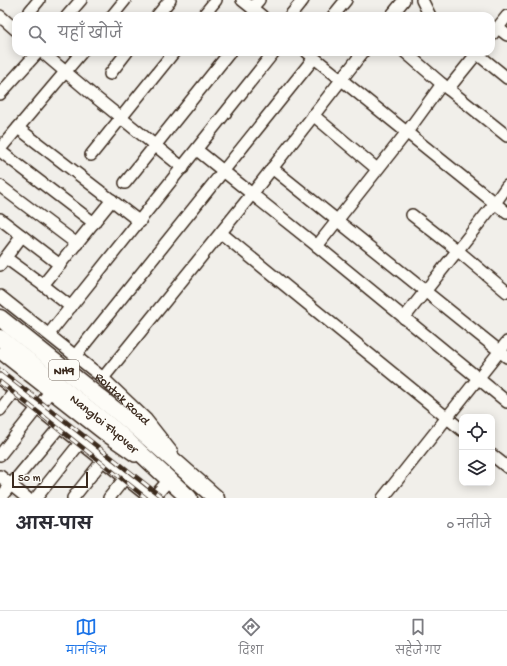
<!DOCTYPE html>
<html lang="hi">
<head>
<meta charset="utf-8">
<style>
  body { margin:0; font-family:"Gochi Hand","Playpen Sans Deva",sans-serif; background:#f2f2f3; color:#2b2b33 }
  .controls { position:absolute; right:12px; bottom:12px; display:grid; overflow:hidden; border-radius:8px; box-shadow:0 2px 10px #0003 }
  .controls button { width:36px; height:36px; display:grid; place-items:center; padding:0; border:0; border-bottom:1px solid #e1e1e2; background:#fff; color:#2b2b33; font:20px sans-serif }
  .scale { position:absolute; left:12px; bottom:10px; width:76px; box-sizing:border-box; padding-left:4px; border:2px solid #3b2a1e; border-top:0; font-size:11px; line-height:14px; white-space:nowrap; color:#3b2a1e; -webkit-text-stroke:3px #fdfcf7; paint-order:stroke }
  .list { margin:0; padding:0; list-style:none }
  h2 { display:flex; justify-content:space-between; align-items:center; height:52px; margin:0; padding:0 16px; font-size:17px }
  h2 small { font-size:13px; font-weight:400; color:#7c7c81 }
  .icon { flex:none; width:22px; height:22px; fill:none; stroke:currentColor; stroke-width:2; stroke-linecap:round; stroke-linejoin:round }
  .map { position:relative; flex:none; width:507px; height:498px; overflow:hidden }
  .search { position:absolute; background:#fff; box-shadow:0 2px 10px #0003; left:12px; right:12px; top:12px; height:44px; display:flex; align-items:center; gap:10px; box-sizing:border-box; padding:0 14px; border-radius:12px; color:#7c7c81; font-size:15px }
  .sheet { height:112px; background:#fff }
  nav { display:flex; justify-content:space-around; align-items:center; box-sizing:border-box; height:56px; border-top:1px solid #e1e1e2; background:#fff; font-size:11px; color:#7c7c81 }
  nav a { display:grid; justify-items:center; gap:2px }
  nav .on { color:#1a73e8 }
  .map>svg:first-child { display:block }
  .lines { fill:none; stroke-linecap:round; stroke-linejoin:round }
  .minor-casing { stroke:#3b2a1e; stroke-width:14 }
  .highway-casing { stroke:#3b2a1e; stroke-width:19 }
  .minor { stroke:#fdfcf7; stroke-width:11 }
  .highway { stroke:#fdfcf7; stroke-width:16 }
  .rail-casing { stroke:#3b2a1e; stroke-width:4.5 }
  .rail { stroke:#fdfcf7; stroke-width:3; stroke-dasharray:9; stroke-linecap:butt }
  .labels { text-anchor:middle; stroke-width:4; stroke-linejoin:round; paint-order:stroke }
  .shield { fill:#fdfcf7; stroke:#75695f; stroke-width:1 }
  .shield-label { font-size:12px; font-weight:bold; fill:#3b2a1e }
  .street-label { font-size:13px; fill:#3b2a1e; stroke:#fdfcf7 }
</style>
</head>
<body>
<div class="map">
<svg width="507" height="498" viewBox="0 0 507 498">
  <rect width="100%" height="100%" fill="#f1efea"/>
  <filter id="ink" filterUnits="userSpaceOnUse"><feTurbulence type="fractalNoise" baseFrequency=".025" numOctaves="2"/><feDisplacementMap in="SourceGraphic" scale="8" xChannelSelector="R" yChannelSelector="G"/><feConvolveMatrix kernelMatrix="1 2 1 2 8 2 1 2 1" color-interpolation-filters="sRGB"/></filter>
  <g filter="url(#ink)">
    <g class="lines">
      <defs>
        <g id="minor">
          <polyline points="242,0 262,16"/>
          <polyline points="422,0 430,16"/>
          <polyline points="252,8 259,0"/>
          <polyline points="30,11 39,0"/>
          <polyline points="0,16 16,30"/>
          <polyline points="67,16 81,0"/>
          <polyline points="112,16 125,0"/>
          <polyline points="157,16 170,0"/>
          <polyline points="203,16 216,0"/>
          <polyline points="290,16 303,0"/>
          <polyline points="333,16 346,0"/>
          <polyline points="391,16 404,0"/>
          <polyline points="498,28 507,35"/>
          <polyline points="491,36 507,16"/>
          <polyline points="42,52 94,96 183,168"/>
          <polyline points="307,52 507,213"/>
          <polyline points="405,52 442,84 507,136"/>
          <polyline points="475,52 507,78"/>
          <polyline points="110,74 127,52"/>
          <polyline points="448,89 478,52"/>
          <polyline points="0,94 38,52"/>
          <polyline points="313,115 377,169"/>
          <polyline points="18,128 140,222"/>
          <polyline points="0,149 82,52"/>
          <polyline points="197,150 317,246 507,402"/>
          <polyline points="0,151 94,223"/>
          <polyline points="91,155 174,52"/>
          <polyline points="272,168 507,357"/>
          <polyline points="125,183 230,52"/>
          <polyline points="0,186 77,244"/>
          <polyline points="412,215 457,250 507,292"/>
          <polyline points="0,219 60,265"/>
          <polyline points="221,233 462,430"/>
          <polyline points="317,246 407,132 442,84"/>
          <polyline points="6,258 43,285 112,200"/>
          <polyline points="0,265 22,236"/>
          <polyline points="43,285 71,307"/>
          <path id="s1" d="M0,296L103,378L146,419L172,452"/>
          <polyline points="404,318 495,203 507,186"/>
          <polyline points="49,334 274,52"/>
          <polyline points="0,353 102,433 135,456"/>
          <polyline points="75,356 314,58"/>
          <polyline points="103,378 252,194 363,52"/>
          <polyline points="0,379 150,498"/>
          <polyline points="0,410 11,396"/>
          <polyline points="0,455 50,392"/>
          <polyline points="492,455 507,467"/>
          <polyline points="0,476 27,498"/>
          <polyline points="0,498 56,431"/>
          <polyline points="36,498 80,443"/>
          <polyline points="73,498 100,464"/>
          <polyline points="109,498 121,483"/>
          <polyline points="153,498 169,480 163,476"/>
          <polyline points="383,498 507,342"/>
        </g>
        <g id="highway">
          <polyline points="0,318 129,421 216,498"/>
          <path id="s2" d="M0,338L120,434L189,498"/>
        </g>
      </defs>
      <use href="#minor" class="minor-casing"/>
      <use href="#highway" class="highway-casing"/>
      <use href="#minor" class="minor"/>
      <use href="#highway" class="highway"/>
      <defs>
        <g id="rail">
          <polyline points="0,370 163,498"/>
          <polyline points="0,382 146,498"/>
        </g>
      </defs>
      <use href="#rail" class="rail-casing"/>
      <use href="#rail" class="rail"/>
    </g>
  </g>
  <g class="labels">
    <rect class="shield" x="49" y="360" width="30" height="20" rx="3"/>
    <g class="shield-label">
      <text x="64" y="374">NH9</text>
    </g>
    <g class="street-label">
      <text dy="5" stroke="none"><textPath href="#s1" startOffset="160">Rohtak Road</textPath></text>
      <text dy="5" stroke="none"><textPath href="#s2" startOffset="135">Nangloi Flyover</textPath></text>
    </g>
  </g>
</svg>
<div class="controls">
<button><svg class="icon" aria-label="locate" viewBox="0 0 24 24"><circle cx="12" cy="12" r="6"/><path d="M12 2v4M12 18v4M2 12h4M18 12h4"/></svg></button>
<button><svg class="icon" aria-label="layers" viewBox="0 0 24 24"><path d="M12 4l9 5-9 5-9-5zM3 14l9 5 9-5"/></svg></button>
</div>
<div class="scale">50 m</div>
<div class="search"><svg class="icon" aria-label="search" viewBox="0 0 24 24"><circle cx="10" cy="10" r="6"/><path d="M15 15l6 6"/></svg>यहाँ खोजें</div>
</div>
<section class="sheet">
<h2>आस-पास<small>0 नतीजे</small></h2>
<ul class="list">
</ul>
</section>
<nav>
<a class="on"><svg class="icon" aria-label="map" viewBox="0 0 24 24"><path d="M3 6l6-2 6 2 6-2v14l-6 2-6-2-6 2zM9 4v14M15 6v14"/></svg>मानचित्र</a>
<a><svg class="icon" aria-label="directions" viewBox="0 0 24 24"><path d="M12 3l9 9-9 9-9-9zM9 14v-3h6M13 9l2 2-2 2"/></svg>दिशा</a>
<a><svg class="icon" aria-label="saved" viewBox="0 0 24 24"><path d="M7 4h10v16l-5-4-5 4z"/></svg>सहेजे गए</a>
</nav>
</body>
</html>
